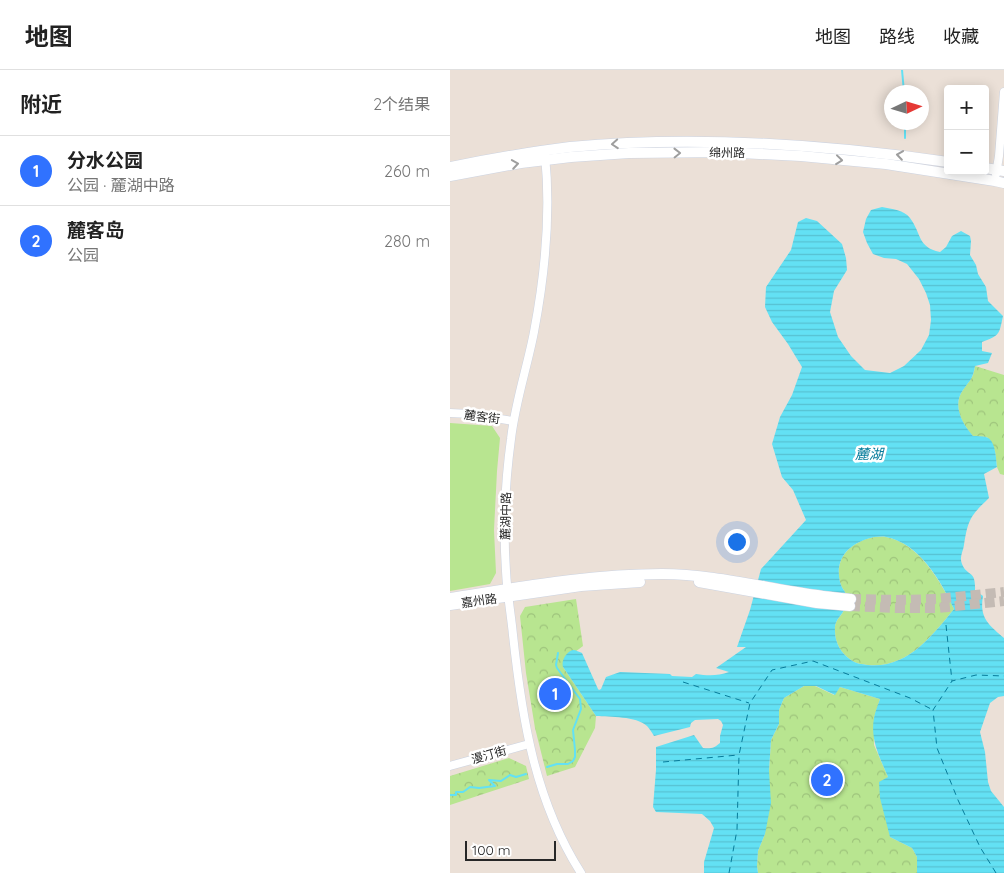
<!DOCTYPE html>
<html lang="zh">
<head>
<meta charset="utf-8">
<style>
  body { margin:0; font-family:Quicksand,"Noto Sans SC",sans-serif; background:#f2f2f2; color:#222 }
  .controls { position:absolute; right:15px; top:15px; display:grid; overflow:hidden; border-radius:5px; box-shadow:0 2px 12px #0003 }
  .controls button { width:45px; height:45px; display:grid; place-items:center; padding:0; border:0; border-bottom:1px solid #e0e0e0; background:#fff; color:#222; font:25px sans-serif }
  .compass { position:absolute; left:434px; top:15px; width:45px; height:45px; border-radius:50%; background:#fff; box-shadow:0 2px 12px #0003; rotate:86deg }
  .scale { position:absolute; left:15px; bottom:12px; width:91px; box-sizing:border-box; padding-left:5px; border:2px solid #272727; border-top:0; font-size:14px; line-height:18px; white-space:nowrap; color:#272727; -webkit-text-stroke:4px #fff; paint-order:stroke }
  .you { position:absolute; left:286px; top:471px; width:18px; height:18px; margin:-12px; border:4px solid #fff; border-radius:50%; background:#1a73e8; box-shadow:0 0 0 8px #1a73e833 }
  .badge { display:grid; place-items:center; width:32px; height:32px; border-radius:50%; background:#3072ff; color:#fff; font-size:16px; font-weight:700 }
  .pin { position:absolute; translate:-50% -50%; border:2px solid #fff; box-shadow:0 1px 5px #0006 }
  .list { margin:0; padding:0; list-style:none }
  h2 { display:flex; justify-content:space-between; align-items:center; height:65px; margin:0; padding:0 20px; font-size:21px }
  h2 small { font-size:16px; font-weight:400; color:#767676 }
  .list li { display:grid; grid-template-columns:32px 1fr auto; gap:15px; align-items:center; box-sizing:border-box; height:70px; padding:0 20px; border-top:1px solid #e0e0e0 }
  .list b { display:block; font-size:19px; white-space:nowrap }
  .list p { margin:0; font-size:16px; white-space:nowrap; color:#767676 }
  .list em { font-size:16px; font-style:normal; color:#767676 }
  .map { position:relative; flex:none; width:554px; height:803px; overflow:hidden }
  header { display:flex; align-items:center; gap:30px; box-sizing:border-box; height:70px; padding:0 25px; background:#fff; border-bottom:1px solid #e0e0e0 }
  header strong { font-size:24px }
  nav { display:flex; gap:28px; margin-inline-start:auto; font-size:18px }
  main { display:flex }
  aside { flex:1; background:#fff }
  .map>svg:first-child { display:block }
  .grass { fill:#b8e590 }
  .park { fill:url(#park-crowns) }
  .water { fill:url(#water-rules); fill-rule:evenodd }
  .lines { fill:none; stroke-linecap:round; stroke-linejoin:round }
  .stream { stroke:#63e1f4; stroke-width:2 }
  .ferry { stroke:#067c9b; stroke-width:1; stroke-dasharray:6 5; stroke-linecap:butt }
  .secondary-tunnel { stroke:#c4bbb4; stroke-width:10; stroke-dasharray:10 5; stroke-linecap:butt }
  .street-casing { stroke:#ccd3e1; stroke-width:9 }
  .secondary-casing { stroke:#ccd3e1; stroke-width:11 }
  .street { stroke:#fff; stroke-width:8 }
  .secondary { stroke:#fff; stroke-width:10 }
  .oneway { stroke:#9e9e9e }
  .labels { text-anchor:middle; stroke-width:5; stroke-linejoin:round; paint-order:stroke }
  .street-label { font-size:12px; fill:#272727; stroke:#fff }
  .water-label { font-size:14px; font-style:italic; fill:#067c9b; stroke:#fff }
</style>
</head>
<body>
<header>
<strong>地图</strong>
<nav><a>地图</a><a>路线</a><a>收藏</a></nav>
</header>
<main>
<aside>
<h2>附近<small>2个结果</small></h2>
<ul class="list">
<li><span class="badge">1</span><div><b>分水公园</b><p>公园 · 麓湖中路</p></div><em>260 m</em></li>
<li><span class="badge">2</span><div><b>麓客岛</b><p>公园</p></div><em>280 m</em></li>
</ul>
</aside>
<div class="map">
<svg width="554" height="803" viewBox="0 0 554 803">
  <defs>
    <pattern id="park-crowns" width="20" height="18" patternUnits="userSpaceOnUse" patternTransform="scale(1.25)"><rect width="20" height="18" fill="#b8e590"/><path d="M2 6a3 3 0 1 1 6 0M12 15a3 3 0 1 1 6 0" fill="none" stroke="#9ec47c"/></pattern>
    <pattern id="water-rules" width="6" height="5" patternUnits="userSpaceOnUse" patternTransform="scale(1.25)"><rect width="6" height="5" fill="#63e1f4"/><path d="M0 2.5h6" fill="none" stroke="#56c1d1"/></pattern>
  </defs>
  <rect width="100%" height="100%" fill="#ebe0d7"/>
  <polygon class="grass" points="0,353 42,356 50,368 47,401 44,460 46,503 40,514 0,521"/>
  <g class="park">
    <path d="M525,296L554,305V405L550,404L547,397L545,381L537,367L523,366C512,354 502,335 513,320C520,309 523,310 525,296Z"/>
    <path d="M424,467C428,467 432,466 436,467C469,473 491,512 504,539C482,566 457,599 418,595C412,594 406,594 401,590C391,583 385,573 385,561C384,547 395,546 395,534C395,530 396,526 395,522C393,519 391,516 390,512C384,487 401,472 424,467Z"/>
    <polygon points="126,529 133,576 117,588 113,597 146,646 145,658 125,697 97,706 85,658 76,603 70,546 75,537"/>
    <polygon points="354,616 365,616 384,625 390,617 430,629 424,648 424,675 438,707 440,767 462,778 467,787 467,803 308,803 307,796 308,781 315,764 321,670 329,654 329,640 334,628"/>
    <polygon points="59,688 76,696 79,709 0,735 0,706"/>
  </g>
  <path class="water" d="M432,137C442,139 454,140 460,148C472,164 467,177 490,182L496,177L502,166L511,161L520,166L521,171L520,185L526,195L528,204L536,217L538,231L553,246C549,265 550,265 532,272V281L542,283L538,293L525,296C523,309 520,310 513,320C502,335 512,354 523,366C527,366 532,366 536,367C546,370 546,389 547,397L534,404L539,428C520,446 518,450 514,475C513,482 509,487 512,494C517,507 526,499 525,520L533,526C529,548 539,555 554,568V626L548,627L540,633L530,662L535,682L538,712L541,721L554,737V803H467V787L462,778L440,767L430,728L429,712L438,707C430,688 420,670 424,648C425,642 428,635 430,629L390,617L385,625L366,616H354L334,628L329,640V654L321,670L319,701L321,733L315,764L308,781L307,796L308,803H254V792L264,758L260,751L252,744L206,742L203,737L206,700V677L244,665L253,678C261,679 264,678 270,673V666L273,655L271,651L268,649L245,650L241,653L240,657L204,666C202,663 200,659 197,656C186,646 160,647 146,646L113,597C111,591 116,582 123,580C126,580 129,582 132,583L148,619L149,620L151,619L156,607L170,602L220,604L222,606L242,607L246,604C258,606 268,606 279,602L266,598L296,577H287L300,540L311,499L356,450L343,420L332,407L322,374L330,347L342,325L352,297L338,274L322,252L315,237L316,217L341,180L348,152L356,148L367,151L392,174L396,188L397,200L384,221L380,242L388,267L401,286L415,300L440,303L454,296L471,280L479,265L481,250L480,235L476,223L469,209L457,194L446,189L434,188L423,184L417,173L413,162L416,149L421,140ZM424,467C428,467 432,466 436,467C469,473 491,511 504,539C482,566 457,599 418,595C412,594 406,594 401,590C391,583 385,573 385,561C384,547 395,546 395,534C395,530 396,526 395,522C393,519 391,516 390,512C384,487 401,472 424,467Z"/>
  <g class="lines">
    <g class="stream">
      <polyline points="452,0 454,22"/>
      <polyline points="455,68 455,52"/>
      <polyline points="97,697 107,694 118,694 123,691 125,687 125,680 123,660 131,639 130,629 107,598 106,595 108,583"/>
      <polyline points="0,725 6,725 6,722 13,722 20,717 29,718 45,716 39,710 51,711 60,705 66,707 76,704"/>
    </g>
    <g class="ferry">
      <polyline points="496,555 502,611"/>
      <polyline points="233,612 299,633"/>
      <polyline points="213,692 288,685"/>
      <polyline points="279,803 287,760 289,685 300,633 322,600 363,591 460,628 483,640"/>
      <polyline points="546,803 530,777 508,730 487,678 483,640 502,611 526,605 554,606"/>
    </g>
    <g class="secondary-tunnel">
      <polyline points="401,529 448,530 487,529 554,522"/>
      <polyline points="400,536 447,538 487,538 554,531"/>
    </g>
    <defs>
      <g id="street">
        <path d="M95,85C101,143 95,204 84,262C77,298 65,333 61,369C55,413 53,457 56,501C57,523 61,544 63,565C72,649 85,731 131,803"/>
        <polyline points="546,104 549,86 554,22"/>
        <polyline points="0,343 20,344 63,351"/>
        <polyline points="0,696 79,674"/>
      </g>
      <g id="secondary">
        <path d="M0,97C40,89 80,82 120,77C246,65 373,74 498,92"/>
        <polyline points="535,98 554,101"/>
        <polyline points="0,106 71,93 121,87 179,83 272,82 351,86 436,94 545,111 554,113"/>
        <polyline points="249,512 367,533 400,536"/>
        <path d="M0,528C70,517 141,504 212,504C264,504 315,518 367,525C378,527 390,528 401,529"/>
        <polyline points="0,535 131,516 190,512"/>
      </g>
    </defs>
    <use href="#street" class="street-casing"/>
    <use href="#secondary" class="secondary-casing"/>
    <use href="#street" class="street"/>
    <use href="#secondary" class="secondary"/>
  </g>
  <defs><path id="oneway-chevron" d="M-2-3.5L2.5 0L-2 3.5" fill="none" stroke-width="1.6" stroke-linecap="round" stroke-linejoin="round" transform="scale(1.25)"/></defs>
  <g class="oneway">
    <use href="#oneway-chevron" transform="translate(165 74) rotate(176)"/>
    <use href="#oneway-chevron" transform="translate(227 83) rotate(-1)"/>
    <use href="#oneway-chevron" transform="translate(450 85) rotate(-172)"/>
    <use href="#oneway-chevron" transform="translate(389 90) rotate(6)"/>
    <use href="#oneway-chevron" transform="translate(65 94) rotate(-9)"/>
  </g>
  <g class="labels">
    <g class="street-label">
      <text transform="translate(277 83) rotate(1)" y="4">绵州路</text>
      <text transform="translate(32 347) rotate(8)" y="4">麓客街</text>
      <text transform="translate(56 446) rotate(-89)" y="4">麓湖中路</text>
      <text transform="translate(29 531) rotate(-8)" y="4">嘉州路</text>
      <text transform="translate(39 685) rotate(-16)" y="4">漫汀街</text>
    </g>
    <g class="water-label">
      <text x="419" y="389">麓湖</text>
    </g>
  </g>
</svg>
<div class="controls">
<button>+</button>
<button>−</button>
</div>
<svg class="compass" viewBox="-18 -18 36 36"><path d="M0-13l5 13h-10z" fill="#e53935"/><path d="M0 13l5-13h-10z" fill="#767676"/></svg>
<div class="scale">100 m</div>
<div class="you"></div>
<div class="pin badge" style="left:105px;top:624px">1</div>
<div class="pin badge" style="left:377px;top:710px">2</div>
</div>
</main>
</body>
</html>
